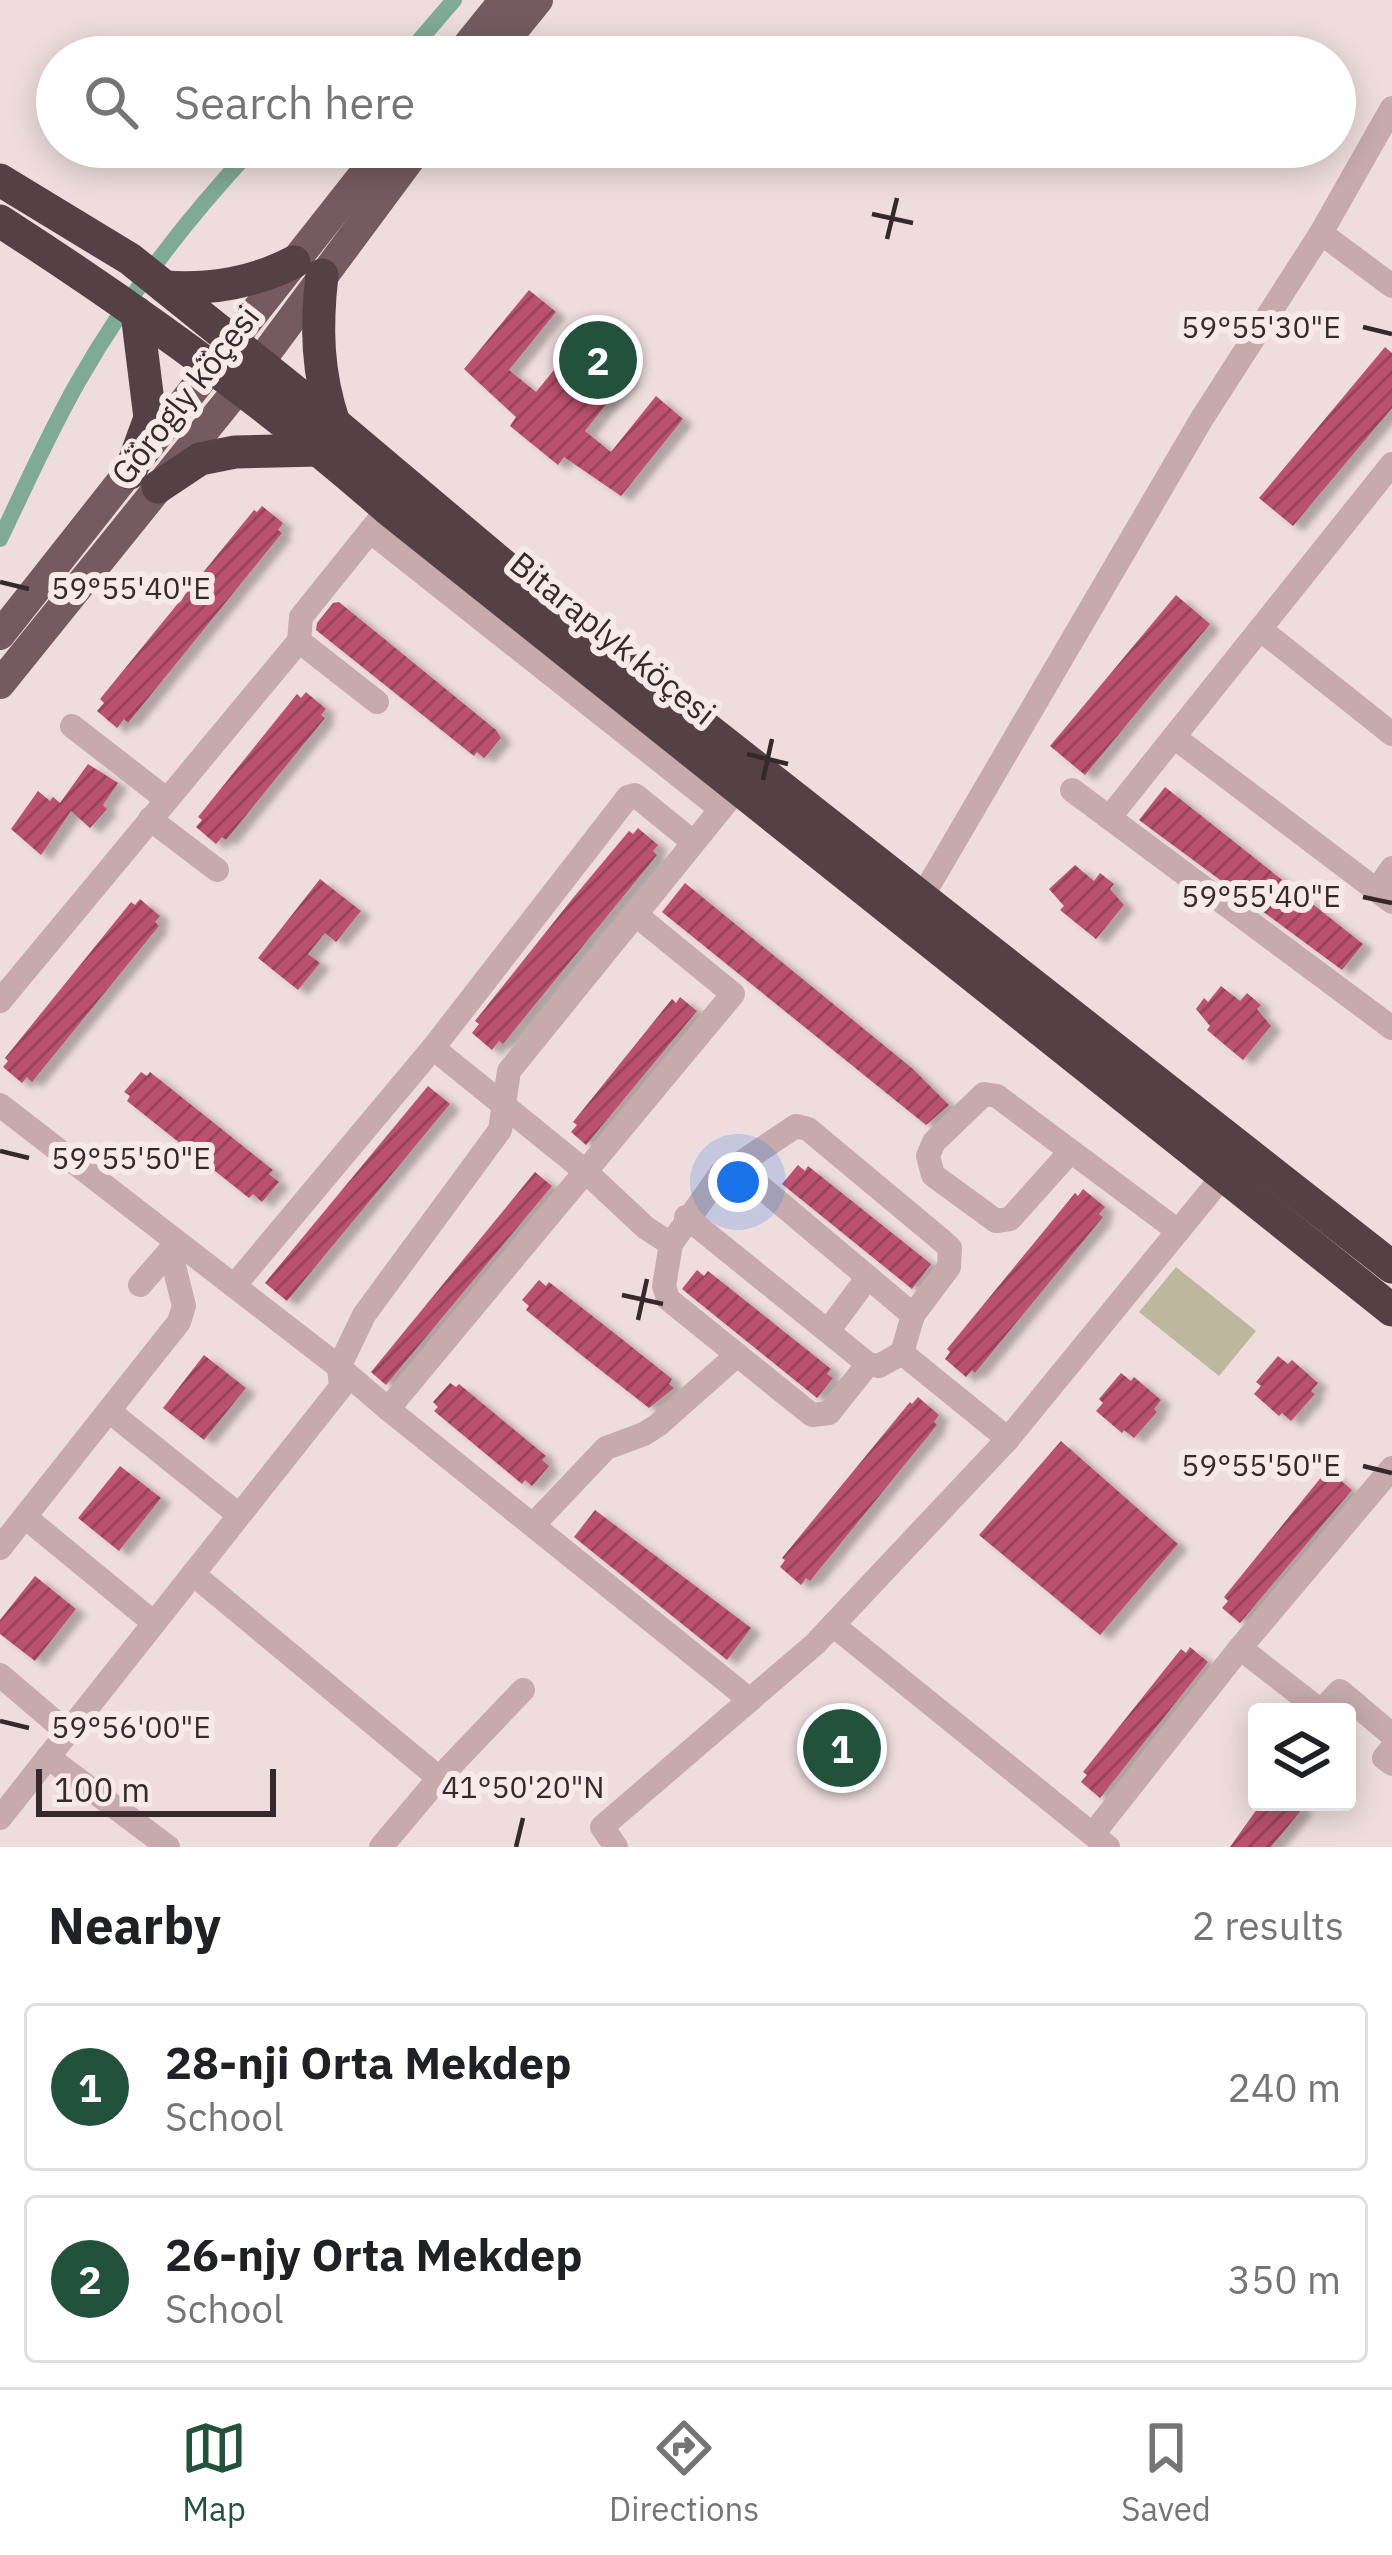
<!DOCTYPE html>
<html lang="en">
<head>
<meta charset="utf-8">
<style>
  body { margin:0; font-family:"IBM Plex Sans",sans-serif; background:#f6f6f6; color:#202124 }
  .controls { position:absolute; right:36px; bottom:36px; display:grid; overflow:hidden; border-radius:12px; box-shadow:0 6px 30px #0003 }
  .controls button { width:108px; height:108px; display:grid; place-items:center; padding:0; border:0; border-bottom:3px solid #e0e0e0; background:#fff; color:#202124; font:60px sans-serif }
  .scale { position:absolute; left:36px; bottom:30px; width:240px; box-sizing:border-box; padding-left:12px; border:6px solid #35292b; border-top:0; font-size:33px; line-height:42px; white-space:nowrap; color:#35292b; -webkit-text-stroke:9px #f8e9e9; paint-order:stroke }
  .you { position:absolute; left:738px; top:1182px; width:42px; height:42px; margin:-30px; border:9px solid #fff; border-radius:50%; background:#1a73e8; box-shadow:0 0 0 18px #1a73e833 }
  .badge { display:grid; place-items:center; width:78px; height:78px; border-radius:50%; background:#22523c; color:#fff; font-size:39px; font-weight:700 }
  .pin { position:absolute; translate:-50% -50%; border:6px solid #fff; box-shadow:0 3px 12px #0006 }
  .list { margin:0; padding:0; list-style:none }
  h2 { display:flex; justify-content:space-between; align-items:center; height:156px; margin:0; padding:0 48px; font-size:51px }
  h2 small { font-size:39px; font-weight:400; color:#757577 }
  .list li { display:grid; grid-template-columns:78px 1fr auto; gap:36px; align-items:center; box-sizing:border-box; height:168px; margin:0 24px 24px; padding:0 24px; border:3px solid #e0e0e0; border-radius:12px }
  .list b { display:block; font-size:45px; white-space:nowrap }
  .list p { margin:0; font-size:39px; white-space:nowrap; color:#757577 }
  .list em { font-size:39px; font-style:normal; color:#757577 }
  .icon { flex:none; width:66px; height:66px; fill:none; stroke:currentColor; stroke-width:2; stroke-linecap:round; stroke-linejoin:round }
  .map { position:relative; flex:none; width:1392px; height:1847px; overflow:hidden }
  .search { position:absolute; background:#fff; box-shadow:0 6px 30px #0003; left:36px; right:36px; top:36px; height:132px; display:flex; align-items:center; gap:30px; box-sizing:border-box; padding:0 42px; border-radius:66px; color:#757577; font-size:45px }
  .sheet { height:540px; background:#fff }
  nav { display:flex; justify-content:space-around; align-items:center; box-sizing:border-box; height:168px; border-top:3px solid #e0e0e0; background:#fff; font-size:33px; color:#757577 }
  nav a { display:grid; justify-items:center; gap:6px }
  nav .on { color:#22523c }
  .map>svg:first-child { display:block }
  .park { fill:#bdb79e }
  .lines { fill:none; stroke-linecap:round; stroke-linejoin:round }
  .canal { stroke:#7faa95; stroke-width:16 }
  .building { fill:url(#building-hatch); filter:url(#shadow) }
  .minor { stroke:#c6aaac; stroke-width:24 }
  .major { stroke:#755b60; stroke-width:30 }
  .highway { stroke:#554145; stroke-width:33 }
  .ticks { fill:none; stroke:#35292b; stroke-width:4.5 }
  .labels { text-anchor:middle; stroke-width:12; stroke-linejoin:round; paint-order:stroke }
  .street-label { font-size:33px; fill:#35292b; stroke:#f8e9e9 }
  .ticks-label { font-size:30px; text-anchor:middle; fill:#35292b; stroke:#f8e9e9; stroke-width:12; stroke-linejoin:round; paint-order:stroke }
</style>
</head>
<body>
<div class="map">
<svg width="1392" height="1847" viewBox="0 0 1392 1847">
  <defs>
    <pattern id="building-hatch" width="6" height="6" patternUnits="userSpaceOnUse" patternTransform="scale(3)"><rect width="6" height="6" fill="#ba516e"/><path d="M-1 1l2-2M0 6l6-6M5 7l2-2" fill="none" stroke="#98435b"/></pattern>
    <filter id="shadow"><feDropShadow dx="10" dy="5.5" stdDeviation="3" flood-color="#0004"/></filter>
  </defs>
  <rect width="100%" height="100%" fill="#efdddd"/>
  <polygon class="park" points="1176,1267 1256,1331 1219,1376 1139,1312"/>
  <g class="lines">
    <g class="canal">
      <polyline points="405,57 454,0"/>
      <path d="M0,539C25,487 49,433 78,382C126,298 188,217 254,147"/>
    </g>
  </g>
  <g class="building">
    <polygon points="529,290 556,312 509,370 536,392 580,338 628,377 585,431 611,452 656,396 683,419 621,496 564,457 558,465 510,426 516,417 464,369"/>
    <polygon points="1385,347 1392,353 1392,408 1293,526 1259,498"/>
    <polygon points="262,506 283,523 278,530 282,533 128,723 124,719 117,728 97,711 104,703 100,699 254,510 257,512"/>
    <polygon points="1176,595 1210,624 1085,775 1050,746"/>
    <polygon points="339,602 496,730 501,738 484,758 477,752 474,756 316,630 317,623 333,603"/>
    <polygon points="306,692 326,709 321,715 325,718 226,840 222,837 216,844 196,827 202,820 198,817 297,694 301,698"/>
    <polygon points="88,764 118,783 103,805 107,809 90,828 71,811 41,855 11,829 38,791 50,801 53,797 60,803"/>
    <polygon points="1165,787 1363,944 1342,970 1139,820"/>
    <polygon points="638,828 658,845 653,851 657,855 503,1044 499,1041 492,1050 472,1033 479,1024 475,1021 573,898 629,831 633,834"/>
    <polygon points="1075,865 1094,881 1100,873 1114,884 1110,889 1124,905 1096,939 1060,910 1064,906 1049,889"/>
    <polygon points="320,879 361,911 336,942 325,933 308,954 320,963 298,990 258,958"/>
    <polygon points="685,883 913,1069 949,1105 926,1125 662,912"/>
    <polygon points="140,899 160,916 155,922 159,926 32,1082 27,1077 22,1083 3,1067 8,1061 5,1058 131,902 135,905"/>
    <polygon points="1221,986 1240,1001 1247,993 1261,1005 1257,1009 1271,1026 1243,1060 1207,1030 1210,1026 1196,1009 1204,998 1208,1002"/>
    <polygon points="680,997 697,1011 586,1145 571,1132 577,1125 573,1122 672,999 676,1003"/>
    <polygon points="141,1072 147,1076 150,1072 273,1170 269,1174 279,1182 262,1202 253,1194 249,1198 127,1101 130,1096 124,1092"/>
    <polygon points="428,1086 450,1104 287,1301 265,1283"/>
    <polygon points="798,1165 805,1171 808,1166 931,1264 912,1289 782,1184"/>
    <polygon points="535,1172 552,1186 386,1385 371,1372"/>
    <polygon points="1083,1189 1105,1207 1099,1214 1103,1217 975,1373 972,1370 966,1377 945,1359 950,1352 947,1349 1075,1193 1078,1196"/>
    <polygon points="697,1270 704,1276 708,1271 831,1369 827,1374 833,1378 817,1398 682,1289"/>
    <polygon points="539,1280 546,1286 549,1282 618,1336 672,1379 669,1384 674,1388 649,1408 580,1354 526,1310 529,1306 522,1300"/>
    <polygon points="204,1355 246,1388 204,1440 163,1408"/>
    <polygon points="1278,1356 1288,1364 1292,1360 1318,1383 1311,1391 1315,1394 1291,1421 1282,1413 1279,1416 1254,1394 1261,1386 1256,1382"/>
    <polygon points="1121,1373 1131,1381 1134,1377 1161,1400 1154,1409 1157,1412 1134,1438 1124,1430 1122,1433 1096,1411 1103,1403 1099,1399"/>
    <polygon points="450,1383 456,1387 459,1384 546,1456 542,1460 549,1466 532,1486 525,1480 522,1484 434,1411 438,1407 433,1402"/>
    <polygon points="918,1397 939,1415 934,1422 937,1425 810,1581 806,1578 801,1585 780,1567 785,1560 782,1558 910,1402 912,1404"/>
    <polygon points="1061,1441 1178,1544 1100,1635 979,1535"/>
    <polygon points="120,1466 161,1498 119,1551 78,1518"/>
    <polygon points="1332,1473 1352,1490 1240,1623 1222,1608 1228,1601 1224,1597 1323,1475 1327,1479"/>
    <polygon points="595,1510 751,1628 727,1660 574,1537"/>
    <polygon points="35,1576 76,1609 35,1661 0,1634 0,1620"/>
    <polygon points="1190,1647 1208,1662 1100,1798 1081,1782 1087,1775 1083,1772 1181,1649 1186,1653"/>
    <polygon points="1262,1802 1296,1802 1303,1808 1271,1847 1230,1847"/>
  </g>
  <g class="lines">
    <g class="minor">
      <polyline points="1321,233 1392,286"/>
      <polyline points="370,531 721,809"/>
      <polyline points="1260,629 1392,734"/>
      <polyline points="377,702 299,641 301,617 379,520"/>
      <polyline points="72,726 166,799"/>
      <polyline points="1174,737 1392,902"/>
      <polyline points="1072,790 1392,1028"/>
      <polyline points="1109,818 1392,464"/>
      <polyline points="150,819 217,870"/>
      <polyline points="693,842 635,795 628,797 433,1048 585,1171 646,1228 671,1244 722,1172 736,1166 913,1315 902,1353 1008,1439"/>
      <polyline points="1377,890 1392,868"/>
      <polyline points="922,897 1201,420 1321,233 1392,108"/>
      <polyline points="0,1001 299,641"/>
      <polyline points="0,1105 339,1367 364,1315 500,1130 509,1071 738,788"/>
      <polyline points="1070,1152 1010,1219 996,1221 933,1175 928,1156 934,1142 984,1094 997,1096 1178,1231"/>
      <polyline points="736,1166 796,1126 808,1129 940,1239 950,1248 949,1267 913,1315"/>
      <polyline points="686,1217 868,1364 879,1366 902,1353"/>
      <polyline points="671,1244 664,1286 668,1299 812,1415 829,1413 868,1364"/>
      <polyline points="140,1285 176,1244"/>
      <polyline points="234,1286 433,1048"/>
      <polyline points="828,1331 868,1277"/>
      <polyline points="339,1367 388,1409 733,994 635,914"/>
      <polyline points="388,1409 750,1700"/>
      <polyline points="109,1411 239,1515"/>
      <polyline points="1392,1468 1240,1648 1321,1711 1340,1691 1392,1735"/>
      <polyline points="25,1517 154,1623"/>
      <polyline points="533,1525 606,1448 644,1434 658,1425 737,1355"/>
      <polyline points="0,1548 179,1322 184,1306 170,1250"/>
      <polyline points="193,1574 439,1778"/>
      <polyline points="833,1625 1108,1847"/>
      <polyline points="0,1675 68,1733"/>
      <polyline points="1392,1748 1384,1758 1392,1764"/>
      <polyline points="48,1757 168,1847"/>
      <polyline points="0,1818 341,1387 339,1367"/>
      <polyline points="1093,1834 1240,1648"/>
      <polyline points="381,1847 439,1778 523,1690"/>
      <polyline points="616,1847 602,1827 815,1644 1008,1439 1224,1175"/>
    </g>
    <g class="major">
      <polyline points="458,57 504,0"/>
      <polyline points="492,57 538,0"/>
      <polyline points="0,635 385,147"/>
      <polyline points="0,684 259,363 419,147"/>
    </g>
    <g class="highway">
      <polyline points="0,180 130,259 334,423 567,619 1392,1267"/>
      <path d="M0,221C135,308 267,403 388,509L1392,1310"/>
      <path d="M322,275C316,327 317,373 334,423"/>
      <path d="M165,287C212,290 253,283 294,262"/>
      <polyline points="130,473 150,418 137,313"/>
      <polyline points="158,487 200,459 235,452 320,450"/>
    </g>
  </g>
  <path class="ticks" d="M872,214L913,223M887,239L897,198M1363,327L1392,334M0,582L29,589M747,754L788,764M763,780L772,739M1363,897L1392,903M0,1151L29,1158M622,1295L663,1304M638,1320L647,1279M1363,1466L1392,1473M0,1721L29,1728M516,1847L523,1818"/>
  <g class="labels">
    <g class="street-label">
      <text transform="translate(185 395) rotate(-52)" y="12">Görogly köçesi</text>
      <text transform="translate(613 638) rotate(39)" y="12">Bitaraplyk köçesi</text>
    </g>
  </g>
  <g class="ticks-label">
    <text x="1261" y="338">59°55'30"E</text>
    <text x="131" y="599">59°55'40"E</text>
    <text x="1261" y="907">59°55'40"E</text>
    <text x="131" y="1169">59°55'50"E</text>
    <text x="1261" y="1476">59°55'50"E</text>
    <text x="131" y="1738">59°56'00"E</text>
    <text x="523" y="1798">41°50'20"N</text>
  </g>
</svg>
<div class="controls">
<button><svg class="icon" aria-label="layers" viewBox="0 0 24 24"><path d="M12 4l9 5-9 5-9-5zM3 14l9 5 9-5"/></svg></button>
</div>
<div class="scale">100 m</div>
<div class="you"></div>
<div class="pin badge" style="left:842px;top:1748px">1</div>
<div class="pin badge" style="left:598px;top:360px">2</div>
<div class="search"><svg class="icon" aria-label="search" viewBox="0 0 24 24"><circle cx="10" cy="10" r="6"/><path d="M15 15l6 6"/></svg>Search here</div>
</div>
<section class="sheet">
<h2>Nearby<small>2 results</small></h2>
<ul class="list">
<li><span class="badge">1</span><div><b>28-nji Orta Mekdep</b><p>School</p></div><em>240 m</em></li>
<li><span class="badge">2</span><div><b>26-njy Orta Mekdep</b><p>School</p></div><em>350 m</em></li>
</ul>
</section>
<nav>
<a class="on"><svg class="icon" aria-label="map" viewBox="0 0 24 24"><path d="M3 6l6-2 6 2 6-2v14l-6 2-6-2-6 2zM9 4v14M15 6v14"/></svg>Map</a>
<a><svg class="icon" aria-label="directions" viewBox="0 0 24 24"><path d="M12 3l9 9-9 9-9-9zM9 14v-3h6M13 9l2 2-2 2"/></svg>Directions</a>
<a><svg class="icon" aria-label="saved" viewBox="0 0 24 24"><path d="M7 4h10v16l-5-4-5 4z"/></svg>Saved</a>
</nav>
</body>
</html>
